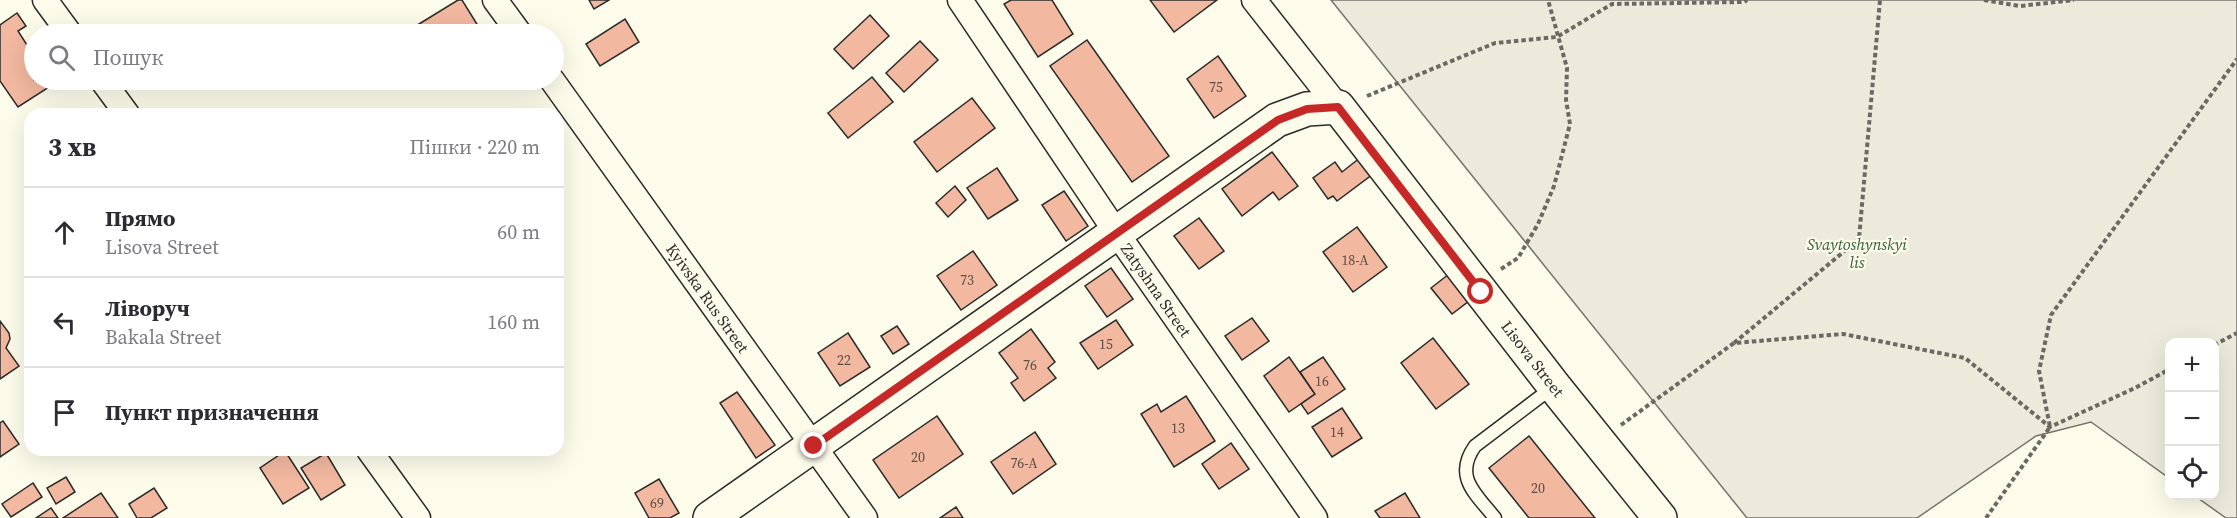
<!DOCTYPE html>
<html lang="uk">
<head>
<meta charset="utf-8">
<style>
  body { margin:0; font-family:"Source Serif 4",serif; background:#f7f7f7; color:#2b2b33 }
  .controls { position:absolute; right:18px; bottom:18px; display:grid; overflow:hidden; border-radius:12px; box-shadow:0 6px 24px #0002 }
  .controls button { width:54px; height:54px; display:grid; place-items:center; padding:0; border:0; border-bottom:2px solid #e1e1e2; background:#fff; color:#2b2b33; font:30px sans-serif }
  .stop { position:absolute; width:18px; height:18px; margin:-14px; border:4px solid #c62828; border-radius:50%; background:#fff }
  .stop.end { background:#c62828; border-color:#fff; box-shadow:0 2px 6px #0008 }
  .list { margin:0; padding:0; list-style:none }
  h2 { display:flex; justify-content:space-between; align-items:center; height:78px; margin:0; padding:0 24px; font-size:26px }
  h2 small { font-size:20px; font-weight:400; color:#7c7c81 }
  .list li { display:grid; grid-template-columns:39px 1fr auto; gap:18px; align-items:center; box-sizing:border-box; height:90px; padding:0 24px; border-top:2px solid #e1e1e2 }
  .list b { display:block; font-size:22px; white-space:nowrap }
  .list p { margin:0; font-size:20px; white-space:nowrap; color:#7c7c81 }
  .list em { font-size:20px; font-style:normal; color:#7c7c81 }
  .icon { flex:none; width:33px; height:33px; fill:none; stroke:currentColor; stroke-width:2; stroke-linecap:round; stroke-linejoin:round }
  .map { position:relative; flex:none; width:2237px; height:518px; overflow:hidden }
  .search { position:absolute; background:#fff; box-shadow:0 6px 24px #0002; left:24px; top:24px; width:540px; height:66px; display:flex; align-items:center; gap:15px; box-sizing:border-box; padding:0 21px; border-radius:33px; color:#7c7c81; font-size:22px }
  .panel { position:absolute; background:#fff; box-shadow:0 6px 24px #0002; left:24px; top:108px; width:540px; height:348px; border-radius:18px }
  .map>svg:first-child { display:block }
  .green { fill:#ecebdb; stroke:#74746e; stroke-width:1.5 }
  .building { fill:#f2b8a0; stroke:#2b2b2b; stroke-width:1.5 }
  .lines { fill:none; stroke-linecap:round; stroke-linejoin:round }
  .lane-casing { stroke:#2b2b2b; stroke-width:15 }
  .street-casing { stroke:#2b2b2b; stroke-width:27 }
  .secondary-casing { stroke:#2b2b2b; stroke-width:36 }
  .path { stroke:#6a6964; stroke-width:4; stroke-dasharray:4.5 3; stroke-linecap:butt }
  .lane { stroke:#fdfbea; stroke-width:12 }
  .street { stroke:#fdfbea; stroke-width:24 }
  .secondary { stroke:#fdfbea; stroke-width:33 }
  .route { stroke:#c62828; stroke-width:8 }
  .labels { text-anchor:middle; stroke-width:4.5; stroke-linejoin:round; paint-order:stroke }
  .number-label { font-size:14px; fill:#5d4e48 }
  .park-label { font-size:16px; font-style:italic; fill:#34623c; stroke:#fdfbea }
  .street-label { font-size:16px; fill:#2b2b2b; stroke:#fdfbea }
</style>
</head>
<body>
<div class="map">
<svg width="2237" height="518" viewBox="0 0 2237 518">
  <rect width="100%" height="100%" fill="#fdfbea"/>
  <polygon class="green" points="1331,0 2237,0 2237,518 2226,518 2195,496 2214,496 2214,342 2170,342 2169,478 2091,422 2036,436 1917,518 1747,518"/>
  <g class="building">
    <polygon points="458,0 462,0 480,29 471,34 408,34 406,32"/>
    <polygon points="589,0 609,0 594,9"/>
    <polygon points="1011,0 1052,0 1073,34 1038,57 1004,4"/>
    <polygon points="1150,0 1217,0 1174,32"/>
    <polygon points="17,13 26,26 18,31 34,56 34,80 60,80 18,107 0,81 0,25"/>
    <polygon points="870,15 889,36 853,69 834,49"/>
    <polygon points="625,19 639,42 600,66 586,44"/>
    <polygon points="1087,40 1169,156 1132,182 1050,66"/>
    <polygon points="920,41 938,60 904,92 886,73"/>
    <polygon points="1218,56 1246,96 1214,118 1187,79"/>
    <polygon points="872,77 893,102 848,138 828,113"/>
    <polygon points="972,98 995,128 937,172 914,142"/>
    <polygon points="1272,152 1298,186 1279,200 1273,192 1242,216 1222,189"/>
    <polygon points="1361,157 1373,174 1337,201 1333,196 1328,199 1313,178 1335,162 1342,172"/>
    <polygon points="997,168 1018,200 988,219 967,188"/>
    <polygon points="955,186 966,200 948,217 936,203"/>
    <polygon points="1064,191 1088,226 1066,241 1042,205"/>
    <polygon points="1199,218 1224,251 1199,269 1174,236"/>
    <polygon points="1357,227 1387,267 1353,292 1323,252"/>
    <polygon points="973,251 997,285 961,310 937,276"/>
    <polygon points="1111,268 1133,299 1107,317 1085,286"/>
    <polygon points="1449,274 1469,301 1452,314 1431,288"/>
    <polygon points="1252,318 1269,341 1242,360 1225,336"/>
    <polygon points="1116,320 1133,345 1098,369 1080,343"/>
    <polygon points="0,321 9,333 10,339 6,348 19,366 0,379"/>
    <polygon points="897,326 909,344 893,354 881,336"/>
    <polygon points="1031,329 1055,362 1048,368 1056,378 1024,401 1011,383 1018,378 999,353"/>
    <polygon points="848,333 870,367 840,386 818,353"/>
    <polygon points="1433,338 1469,384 1436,409 1401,363"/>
    <polygon points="1289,357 1315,394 1289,412 1264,376"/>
    <polygon points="1323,357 1345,389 1308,414 1301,404 1315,394 1300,372"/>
    <polygon points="737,392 775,445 756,458 720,403"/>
    <polygon points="1186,396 1215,441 1174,467 1141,414 1157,404 1161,412"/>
    <polygon points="1342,408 1362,438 1332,457 1312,427"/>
    <polygon points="937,416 963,454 899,498 873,460"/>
    <polygon points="3,421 19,444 0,457 0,423"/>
    <polygon points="1035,432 1056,464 1013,494 991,462"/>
    <polygon points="1529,436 1595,518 1529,518 1489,468"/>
    <polygon points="1231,443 1249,469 1219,489 1202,464"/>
    <polygon points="285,451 309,488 283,504 260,468"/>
    <polygon points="326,453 345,485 321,500 301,468"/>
    <polygon points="66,477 75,492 56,504 47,488"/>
    <polygon points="659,479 679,513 670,518 649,518 635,493"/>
    <polygon points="33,483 42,497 11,517 2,504"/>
    <polygon points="154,488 167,508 151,518 137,518 129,504"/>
    <polygon points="101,493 118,518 63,518"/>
    <polygon points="1405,493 1420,518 1380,518 1375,511"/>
    <polygon points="956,507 963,518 940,518"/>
    <polygon points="51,508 58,518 36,518"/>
  </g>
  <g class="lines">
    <defs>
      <path id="lane" d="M1495,518C1476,494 1453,477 1475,446L1553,387"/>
      <g id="street">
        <polyline points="45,0 70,34"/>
        <polyline points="495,0 520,34"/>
        <path id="s1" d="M960,0L1116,232L1315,518"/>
        <polyline points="1254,0 1338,107"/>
        <polyline points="102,80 127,114"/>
        <path id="s2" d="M552,80L865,518"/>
        <polyline points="369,450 418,518"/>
      </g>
      <g id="secondary">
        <path id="s3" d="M710,518L1277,120L1307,109L1338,107L1554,386L1660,518"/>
      </g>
    </defs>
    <use href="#lane" class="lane-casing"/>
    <use href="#street" class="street-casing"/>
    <use href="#secondary" class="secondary-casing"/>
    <g class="path">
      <polyline points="1984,0 2020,6 2074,0"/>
      <polyline points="1367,96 1495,43 1557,37 1612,4 1744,2 1747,0"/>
      <polyline points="1501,269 1518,258 1538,224 1554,186 1570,124 1566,100 1567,68 1548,0"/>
      <polyline points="1734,343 1859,239 1880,0"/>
      <polyline points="2214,345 2237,333"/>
      <polyline points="1621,425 1734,343 1843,334 1965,358 2050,427 2135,388 2170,369"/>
      <polyline points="1986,518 2050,427 2039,371 2051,315 2237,59"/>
    </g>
    <use href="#lane" class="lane"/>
    <use href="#street" class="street"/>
    <use href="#secondary" class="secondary"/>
  </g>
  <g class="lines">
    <polyline class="route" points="814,446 1278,120 1307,109 1338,107 1481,292"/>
  </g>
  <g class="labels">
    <g class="number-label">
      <text x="1216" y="92">75</text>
      <text x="1355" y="265">18-А</text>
      <text x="967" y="285">73</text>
      <text x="1106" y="349">15</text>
      <text x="844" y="365">22</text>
      <text x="1030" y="370">76</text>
      <text x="1322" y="386">16</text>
      <text x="1178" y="433">13</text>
      <text x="1337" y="437">14</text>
      <text x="918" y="462">20</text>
      <text x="1024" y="468">76-А</text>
      <text x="1538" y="493">20</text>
      <text x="657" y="508">69</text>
    </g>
    <g class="park-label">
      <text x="1857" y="250">Svaytoshynskyi<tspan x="1857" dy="18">lis</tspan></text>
    </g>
    <g class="street-label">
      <text dy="6" stroke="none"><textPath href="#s1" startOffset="350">Zatyshna Street</textPath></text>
      <text dy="6" stroke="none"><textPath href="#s2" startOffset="268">Kyivska Rus Street</textPath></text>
      <text dy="6" stroke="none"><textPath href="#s3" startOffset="1074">Lisova Street</textPath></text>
    </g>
  </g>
</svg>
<div class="controls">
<button>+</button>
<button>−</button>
<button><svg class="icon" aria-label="locate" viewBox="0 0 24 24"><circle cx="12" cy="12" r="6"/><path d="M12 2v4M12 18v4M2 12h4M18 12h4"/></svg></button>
</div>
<div class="stop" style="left:1481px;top:292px"></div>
<div class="stop end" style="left:814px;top:446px"></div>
<div class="search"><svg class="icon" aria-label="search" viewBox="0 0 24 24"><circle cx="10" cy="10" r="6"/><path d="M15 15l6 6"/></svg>Пошук</div>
<section class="panel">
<h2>3 хв<small>Пішки · 220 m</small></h2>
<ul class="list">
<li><svg class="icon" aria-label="ahead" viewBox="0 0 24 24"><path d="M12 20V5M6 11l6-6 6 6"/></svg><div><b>Прямо</b><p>Lisova Street</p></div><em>60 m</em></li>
<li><svg class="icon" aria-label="left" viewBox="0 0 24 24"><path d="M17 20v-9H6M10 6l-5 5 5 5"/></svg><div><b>Ліворуч</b><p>Bakala Street</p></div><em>160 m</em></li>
<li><svg class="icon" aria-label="arrive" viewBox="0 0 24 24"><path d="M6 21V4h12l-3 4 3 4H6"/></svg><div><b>Пункт призначення</b></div></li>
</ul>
</section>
</div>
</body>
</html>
